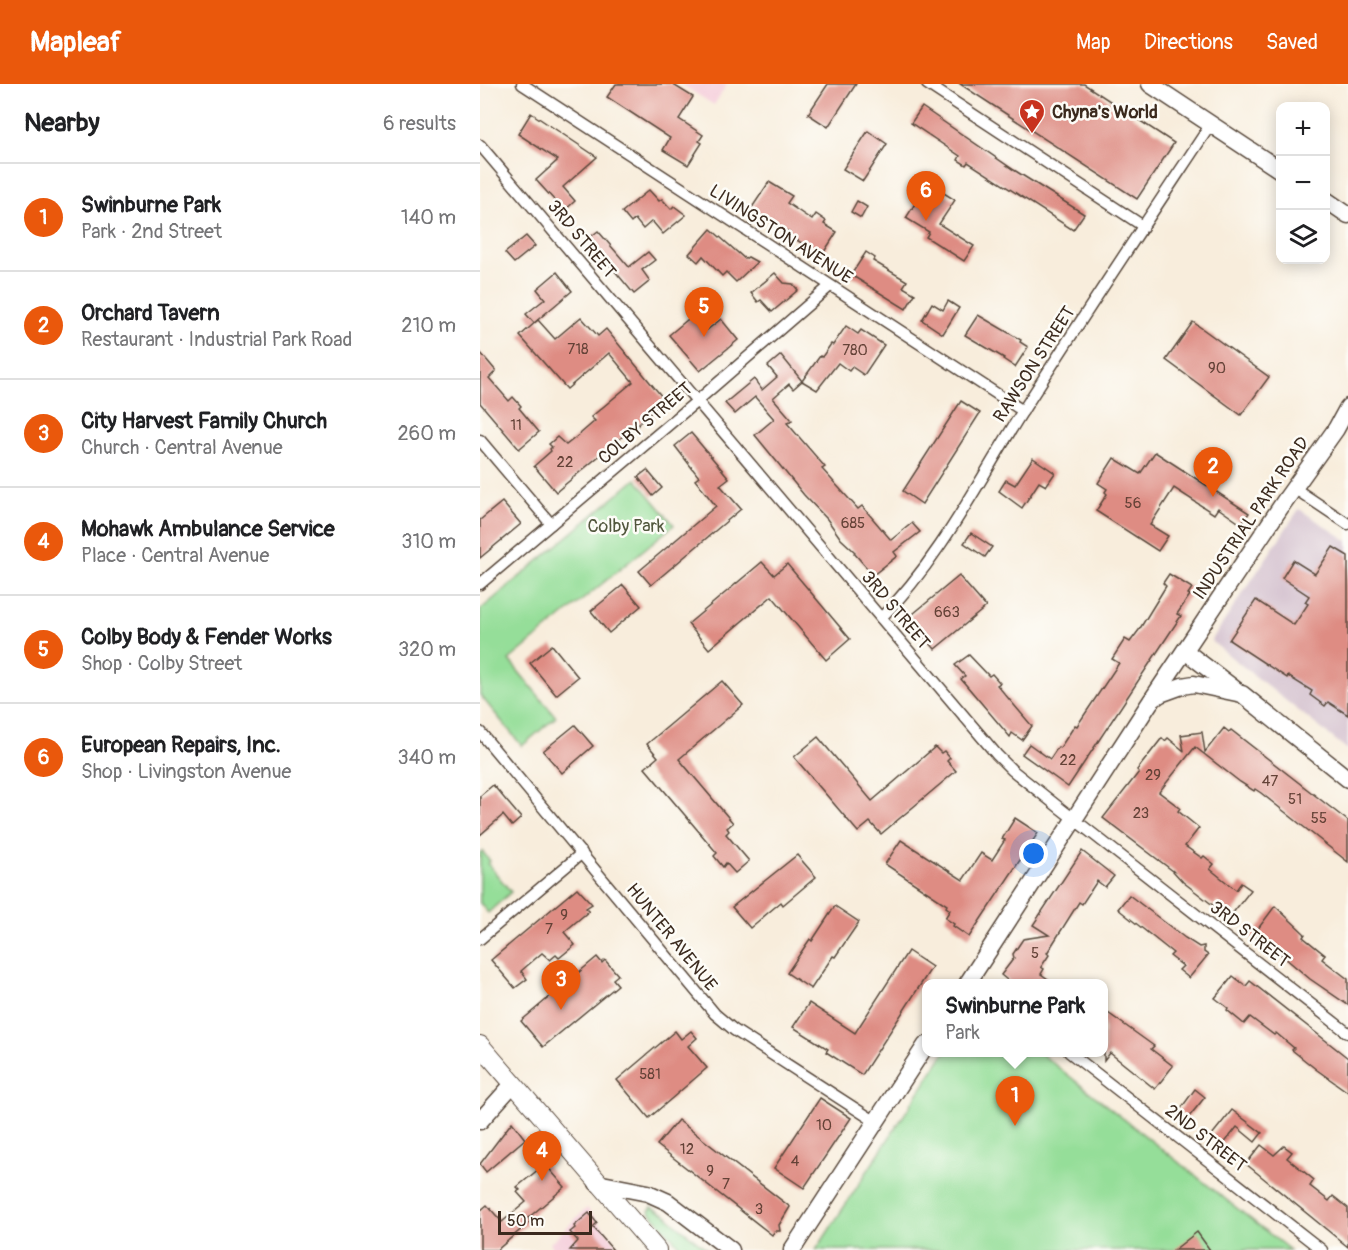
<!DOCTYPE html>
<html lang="en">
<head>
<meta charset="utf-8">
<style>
  body { margin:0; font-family:Pangolin,sans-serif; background:#f2f2f2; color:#202124 }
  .controls { position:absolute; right:18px; top:18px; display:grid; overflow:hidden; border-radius:12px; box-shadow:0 3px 15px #0003 }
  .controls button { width:54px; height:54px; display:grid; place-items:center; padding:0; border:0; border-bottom:2px solid #e0e0e0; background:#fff; color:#202124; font:30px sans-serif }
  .scale { position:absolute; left:18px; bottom:15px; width:94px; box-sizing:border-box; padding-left:6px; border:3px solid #3b2a1e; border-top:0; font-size:16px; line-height:21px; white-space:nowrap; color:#3b2a1e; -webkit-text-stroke:4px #fdfcf7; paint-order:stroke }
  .you { position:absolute; left:554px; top:770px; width:21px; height:21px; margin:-15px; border:4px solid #fff; border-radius:50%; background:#1a73e8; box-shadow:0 0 0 9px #1a73e833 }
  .badge { display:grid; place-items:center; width:39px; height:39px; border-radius:50%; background:#ea580c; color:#fff; font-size:20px; font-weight:700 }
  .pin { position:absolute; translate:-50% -50px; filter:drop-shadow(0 2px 3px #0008) }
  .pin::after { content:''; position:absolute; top:32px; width:21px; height:18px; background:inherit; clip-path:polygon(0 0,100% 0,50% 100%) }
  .popup { position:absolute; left:442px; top:895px; width:186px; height:78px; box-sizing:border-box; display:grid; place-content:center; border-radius:12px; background:#fff; filter:drop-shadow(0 2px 4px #0005); font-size:20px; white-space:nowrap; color:#757577 }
  .popup b { font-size:22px; color:#202124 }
  .popup::after { content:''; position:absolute; left:50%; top:100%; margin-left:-12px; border:12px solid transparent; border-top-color:#fff }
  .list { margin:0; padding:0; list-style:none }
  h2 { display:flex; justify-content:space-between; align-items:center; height:78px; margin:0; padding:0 24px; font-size:26px }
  h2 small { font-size:20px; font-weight:400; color:#757577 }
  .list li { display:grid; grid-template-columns:39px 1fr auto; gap:18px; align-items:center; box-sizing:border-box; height:108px; padding:0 24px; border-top:2px solid #e0e0e0 }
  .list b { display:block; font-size:22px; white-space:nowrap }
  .list p { margin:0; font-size:20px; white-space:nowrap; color:#757577 }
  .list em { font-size:20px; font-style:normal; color:#757577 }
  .icon { flex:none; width:33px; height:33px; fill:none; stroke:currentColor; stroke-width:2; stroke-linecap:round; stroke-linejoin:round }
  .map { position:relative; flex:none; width:868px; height:1166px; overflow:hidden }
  header { display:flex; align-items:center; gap:36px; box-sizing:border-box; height:84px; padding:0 30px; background:#ea580c; color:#fff }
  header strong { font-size:28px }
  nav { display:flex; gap:33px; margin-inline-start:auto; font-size:21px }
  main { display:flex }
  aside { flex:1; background:#fff }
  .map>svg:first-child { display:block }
  .built { fill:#f5cfdc }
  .industrial { fill:#d1bdcc }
  .green { fill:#95de99; stroke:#68845c; stroke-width:1.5 }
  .building { fill:#de8c83 }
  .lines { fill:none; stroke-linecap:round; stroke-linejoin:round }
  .street-casing { stroke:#57473a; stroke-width:13 }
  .secondary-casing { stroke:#57473a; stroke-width:19 }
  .primary-casing { stroke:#57473a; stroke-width:20 }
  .street { stroke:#fff; stroke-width:10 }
  .secondary { stroke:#fff; stroke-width:16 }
  .primary { stroke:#fff; stroke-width:18 }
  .labels { text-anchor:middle; stroke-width:5; stroke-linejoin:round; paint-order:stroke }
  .number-label { font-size:15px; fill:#644237 }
  .poi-label { font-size:18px; font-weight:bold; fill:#3b2a1e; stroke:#fdfcf7; text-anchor:start }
  .street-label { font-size:18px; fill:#3b2a1e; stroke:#fdfcf7 }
  .park-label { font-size:18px; fill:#52573d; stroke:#fdfcf7 }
</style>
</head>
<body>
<header>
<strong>Mapleaf</strong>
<nav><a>Map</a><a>Directions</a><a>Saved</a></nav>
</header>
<main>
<aside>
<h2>Nearby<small>6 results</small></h2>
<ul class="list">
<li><span class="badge">1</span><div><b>Swinburne Park</b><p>Park · 2nd Street</p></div><em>140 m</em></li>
<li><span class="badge">2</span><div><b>Orchard Tavern</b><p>Restaurant · Industrial Park Road</p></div><em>210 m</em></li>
<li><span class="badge">3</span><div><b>City Harvest Family Church</b><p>Church · Central Avenue</p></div><em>260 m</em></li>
<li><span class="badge">4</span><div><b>Mohawk Ambulance Service</b><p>Place · Central Avenue</p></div><em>310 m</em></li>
<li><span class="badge">5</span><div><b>Colby Body &amp; Fender Works</b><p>Shop · Colby Street</p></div><em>320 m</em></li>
<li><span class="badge">6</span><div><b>European Repairs, Inc.</b><p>Shop · Livingston Avenue</p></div><em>340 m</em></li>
</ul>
</aside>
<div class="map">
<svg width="868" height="1166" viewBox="0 0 868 1166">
  <rect width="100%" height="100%" fill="#fdfcf7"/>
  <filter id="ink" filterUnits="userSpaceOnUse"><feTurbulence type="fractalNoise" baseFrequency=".0167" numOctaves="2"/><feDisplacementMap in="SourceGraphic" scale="12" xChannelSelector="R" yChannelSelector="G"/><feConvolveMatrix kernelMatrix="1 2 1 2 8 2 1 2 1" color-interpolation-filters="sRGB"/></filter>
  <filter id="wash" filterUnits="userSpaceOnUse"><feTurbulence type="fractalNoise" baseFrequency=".008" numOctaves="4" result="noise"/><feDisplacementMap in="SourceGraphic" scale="24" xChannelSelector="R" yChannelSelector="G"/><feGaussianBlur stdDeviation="1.35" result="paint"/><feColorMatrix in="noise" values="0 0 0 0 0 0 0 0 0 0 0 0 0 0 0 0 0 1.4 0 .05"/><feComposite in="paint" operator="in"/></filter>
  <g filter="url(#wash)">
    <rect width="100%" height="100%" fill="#f8eddc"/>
    <g class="built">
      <polygon points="201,0 247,0 234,21"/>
      <polygon points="107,1124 142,1166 75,1166 70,1159"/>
    </g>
    <polygon class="industrial" points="819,425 868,457 868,666 731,557"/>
    <g class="green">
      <polygon points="156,395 194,441 29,576 76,633 42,662 0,611 0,526"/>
      <polygon points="2,767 10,777 8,780 31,808 8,829 0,819 0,769"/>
      <polygon points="465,968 560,969 810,1166 336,1166"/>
      <polygon points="172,1123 187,1131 192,1137 228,1166 203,1166 169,1127"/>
    </g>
    <g id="blocks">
      <g class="building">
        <polygon points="136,0 192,0 213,13 199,35 223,51 219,57 222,59 208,81 183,66 190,54 127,13"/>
        <polygon points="348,0 376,0 348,43 328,30"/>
        <polygon points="480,0 604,0 694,59 657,115"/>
        <polygon points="442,23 534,86 604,130 593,146 488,78 486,81 478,76 480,72 431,39"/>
        <polygon points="51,29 117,73 83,103 95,117 84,127 56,96 78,76 38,50"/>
        <polygon points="388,47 407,60 383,97 363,85"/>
        <polygon points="289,98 312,112 307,119 332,136 336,130 346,137 344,140 357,148 342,171 308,151 310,149 271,125"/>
        <polygon points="448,99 475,116 459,140 494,162 484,177 446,153 449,148 426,134"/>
        <polygon points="169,106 179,117 182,115 191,125 194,122 206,131 183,150 172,137 163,145 155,135 151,139 142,128"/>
        <polygon points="377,117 387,123 381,134 371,128"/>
        <polygon points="231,145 265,175 268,173 277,178 256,198 246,188 242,192 223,172 218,178 209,170"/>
        <polygon points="118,147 149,183 168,168 175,176 162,186 170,197 154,210 108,155"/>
        <polygon points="46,152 55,162 34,179 25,169"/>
        <polygon points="386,168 395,174 393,177 427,197 423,203 435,210 426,225 371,191"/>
        <polygon points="77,188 92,207 54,239 46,230 65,215 57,205"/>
        <polygon points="295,189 304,199 313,200 318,206 292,228 281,216 278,218 271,209"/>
        <polygon points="468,217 479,224 463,250 442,236 452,219 463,226"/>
        <polygon points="213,231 227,246 241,235 258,256 220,287 189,251"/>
        <polygon points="498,231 541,256 540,258 548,263 535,283 523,275 524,274 485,251"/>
        <polygon points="101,233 118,252 126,245 183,314 183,318 159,339 156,345 148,348 76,408 54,382 71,367 70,365 72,363 69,360 77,353 86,361 100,350 115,337 111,333 153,298 129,269 87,305 40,252 58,236 75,255"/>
        <polygon points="713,238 789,293 761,331 686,276"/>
        <polygon points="366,242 378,250 381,246 404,261 384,291 372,283 369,287 358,279 337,306 322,297 313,305 309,300 293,314 312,336 307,339 345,383 342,385 378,425 382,422 411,456 432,439 440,448 414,468 417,472 393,491 374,469 375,468 361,455 347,435 324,411 275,351 294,335 275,313 255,330 245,319 274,295 282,306 297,293 288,282 301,271 322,297 340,272 342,273 351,260 353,261"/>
        <polygon points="0,268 16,287 9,294 29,317 33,313 41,322 39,324 59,348 39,365 0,319"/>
        <polygon points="481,317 500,329 442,420 423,407"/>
        <polygon points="211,349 249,394 240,401 261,425 171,501 159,487 236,422 215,396 219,393 195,362"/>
        <polygon points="675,368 769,429 761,440 738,424 734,430 694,404 670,441 688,452 678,467 616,427 627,410 625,408 627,405 618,399 634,374 660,390"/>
        <polygon points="553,374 575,389 566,402 559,398 542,424 519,407 526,396 535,401"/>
        <polygon points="167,386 182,404 173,412 158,393"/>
        <polygon points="22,418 41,440 0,474 0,436"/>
        <polygon points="491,449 512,463 505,473 484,459"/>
        <polygon points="853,463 868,472 868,631 848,618 845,622 830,611 832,607 808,592 807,594 749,556 776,516 814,541 828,520 825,518 829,512 802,494 813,476 835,490"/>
        <polygon points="282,478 294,491 307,480 370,555 346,576 292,512 229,565 208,540"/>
        <polygon points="689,490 712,504 708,510 710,511 697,530 701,532 588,703 542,670 549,660 570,675 578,663 580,664 595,641 597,642 639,579 632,575 645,555 650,558 659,546 686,502 683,499"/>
        <polygon points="479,492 506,523 455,565 428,534"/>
        <polygon points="143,501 161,522 129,549 111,527"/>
        <polygon points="72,561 98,593 76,611 50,579"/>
        <polygon points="489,571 509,592 512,590 520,599 517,601 552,642 542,656 532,649 530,653 481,595 485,592 475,581"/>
        <polygon points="242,597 263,621 199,675 253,739 247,744 249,747 246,750 269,777 255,789 246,779 243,783 234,772 237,769 165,684 178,673 167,660"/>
        <polygon points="95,641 113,662 82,689 63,667"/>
        <polygon points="744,644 749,648 751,646 868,737 868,778 781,709 775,705 774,707 760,698 715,663 679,708 700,724 698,727 719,744 705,762 722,774 724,772 734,780 730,785 756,806 761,799 771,806 752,830 737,818 734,822 703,798 693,787 623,734 659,688 657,686 682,654 685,657 688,654 704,667 701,651 722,648 725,668"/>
        <polygon points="338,653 392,717 455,663 461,669 464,667 470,674 467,677 476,687 401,750 390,738 378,748 314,673"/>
        <polygon points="13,701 41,734 32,742 23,731 0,751 0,712"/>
        <polygon points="535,734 558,749 489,853 473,842 474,840 465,834 470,826 466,823 467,821 405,780 421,756 483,796 501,769 512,776 525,756 522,755"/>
        <polygon points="602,767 634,792 625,803 617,797 602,820 599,818 567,869 569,871 561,883 564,885 561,890 575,900 532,900 521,891 534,874 533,870 543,855 569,851 553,841"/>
        <polygon points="317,771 336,793 303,821 301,818 270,844 252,823"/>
        <polygon points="97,804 112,820 106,824 109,827 84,848 95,861 79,874 76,871 70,876 62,869 41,887 47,895 35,904 11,876"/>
        <polygon points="649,811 705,854 719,863 724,862 724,868 728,871 709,894 699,886 703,882 690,872 693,869 638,825"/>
        <polygon points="355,822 379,838 355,873 353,872 331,905 307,889 330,855 332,857"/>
        <polygon points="795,822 825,850 823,853 845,871 842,875 868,895 868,921 830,895 780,853 771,854"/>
        <polygon points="428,867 452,883 382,991 346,968 348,965 313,943 329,919 375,949"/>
        <polygon points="117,873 122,879 125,876 138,891 133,895 138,901 63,963 41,937"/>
        <polygon points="753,892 766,902 770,897 868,974 868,1008 837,986 812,966 814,964 796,949 794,951 770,933 764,940 747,926 748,924 735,914"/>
        <polygon points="628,929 674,962 671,965 693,982 675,1005 630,969 624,977 624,934"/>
        <polygon points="195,947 201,955 211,947 217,954 208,962 227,984 169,1034 137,996"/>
        <polygon points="715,1005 725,1013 708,1034 699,1027"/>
        <polygon points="340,1014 371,1034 324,1104 294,1084"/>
        <polygon points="752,1026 782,1049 775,1058 757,1043 743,1061 731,1052"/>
        <polygon points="198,1036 310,1123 299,1141 300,1147 295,1147 292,1151 177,1061"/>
        <polygon points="32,1038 45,1055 6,1088 0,1080"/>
        <polygon points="781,1061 794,1071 804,1062 812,1068 807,1074 834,1096 830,1102 849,1117 853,1112 868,1124 868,1163 766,1080"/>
        <polygon points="65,1080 85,1103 48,1134 51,1137 17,1166 0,1166 0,1127 7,1121 22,1138 46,1118 37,1108 40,1106 37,1103"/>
        <polygon points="109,1129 117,1139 113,1143 133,1166 90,1166 98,1157 90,1148 95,1144 94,1142"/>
        <polygon points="717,1148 730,1166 694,1166"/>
      </g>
    </g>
  </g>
  <g filter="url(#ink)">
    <use href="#blocks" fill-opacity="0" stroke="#57473a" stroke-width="1.5"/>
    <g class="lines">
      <defs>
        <g id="street">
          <polyline points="42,0 543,327"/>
          <polyline points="447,0 663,142"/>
          <polyline points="0,61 517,671 532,686 581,725 868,949"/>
          <polyline points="0,356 71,440"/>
          <polyline points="814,404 868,440"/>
          <polyline points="0,500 217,317 350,202"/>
          <path d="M401,534C461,474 499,396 544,325C605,229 668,135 731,40"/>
          <polyline points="0,648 235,930 254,946 396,1038"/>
          <polyline points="0,855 102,769"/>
          <polyline points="589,968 842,1166"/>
        </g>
        <g id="secondary">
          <polyline points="670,0 800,86"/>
          <polyline points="846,116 868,131"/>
          <polyline points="705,567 756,606"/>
          <polyline points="672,616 680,610 702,602 714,600 762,610 868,695"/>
          <polyline points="487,900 671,617 804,418 856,345 868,323"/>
          <polyline points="0,1037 33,1000"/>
          <polyline points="117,1099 168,1109 188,1118 251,1166"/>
          <polyline points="312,1166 446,961"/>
        </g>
        <polyline id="primary" points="0,961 177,1166"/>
      </defs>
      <use href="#street" class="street-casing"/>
      <use href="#secondary" class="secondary-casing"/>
      <use href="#primary" class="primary-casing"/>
      <use href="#street" class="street"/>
      <use href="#secondary" class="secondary"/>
      <use href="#primary" class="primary"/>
    </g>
  </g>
  <defs>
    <symbol id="sight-pin" viewBox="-11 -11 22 30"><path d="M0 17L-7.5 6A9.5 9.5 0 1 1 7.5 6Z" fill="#c8321e" stroke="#fdfcf7"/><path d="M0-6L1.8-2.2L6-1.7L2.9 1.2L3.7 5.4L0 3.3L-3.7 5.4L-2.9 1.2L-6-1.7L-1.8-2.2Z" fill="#fff"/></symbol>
  </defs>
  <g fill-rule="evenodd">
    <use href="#sight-pin" x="537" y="13" width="30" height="40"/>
  </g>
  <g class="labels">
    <g class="number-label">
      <text x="98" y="270">718</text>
      <text x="375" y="271">780</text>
      <text x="737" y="289">90</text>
      <text x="36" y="346">11</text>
      <text x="85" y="383">22</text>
      <text x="653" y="424">56</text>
      <text x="373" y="444">685</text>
      <text x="467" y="533">663</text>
      <text x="588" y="681">22</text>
      <text x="673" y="696">29</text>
      <text x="790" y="702">47</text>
      <text x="815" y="720">51</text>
      <text x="661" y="734">23</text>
      <text x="839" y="739">55</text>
      <text x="84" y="836">9</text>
      <text x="69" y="850">7</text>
      <text x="555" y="874">5</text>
      <text x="170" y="995">581</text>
      <text x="344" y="1046">10</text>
      <text x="207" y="1070">12</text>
      <text x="315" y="1082">4</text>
      <text x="230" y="1092">9</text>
      <text x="246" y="1105">7</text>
      <text x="279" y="1130">3</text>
    </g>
    <g class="poi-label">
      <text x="572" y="34">Chyna's World</text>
    </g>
    <g class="street-label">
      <text transform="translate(301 150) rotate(33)" y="6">LIVINGSTON AVENUE</text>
      <text transform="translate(102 155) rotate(50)" y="6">3RD STREET</text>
      <text transform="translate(554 280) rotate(-57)" y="6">RAWSON STREET</text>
      <text transform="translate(165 339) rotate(-40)" y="6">COLBY STREET</text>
      <text transform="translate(771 434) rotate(-56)" y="6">INDUSTRIAL PARK ROAD</text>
      <text transform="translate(416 526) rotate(50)" y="6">3RD STREET</text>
      <text transform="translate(770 850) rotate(38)" y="6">3RD STREET</text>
      <text transform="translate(192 853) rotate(51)" y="6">HUNTER AVENUE</text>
      <text transform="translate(726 1054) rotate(38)" y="6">2ND STREET</text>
    </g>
    <g class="park-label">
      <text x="146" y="448">Colby Park</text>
    </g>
  </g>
</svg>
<div class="controls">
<button>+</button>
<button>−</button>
<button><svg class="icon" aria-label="layers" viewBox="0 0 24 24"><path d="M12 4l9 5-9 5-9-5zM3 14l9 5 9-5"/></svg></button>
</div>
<div class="scale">50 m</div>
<div class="you"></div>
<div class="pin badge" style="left:535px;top:1042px">1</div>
<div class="popup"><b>Swinburne Park</b>Park</div>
<div class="pin badge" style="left:733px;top:413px">2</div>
<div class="pin badge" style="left:81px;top:926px">3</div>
<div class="pin badge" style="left:62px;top:1097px">4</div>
<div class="pin badge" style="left:224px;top:253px">5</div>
<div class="pin badge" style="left:446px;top:137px">6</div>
</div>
</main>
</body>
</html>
